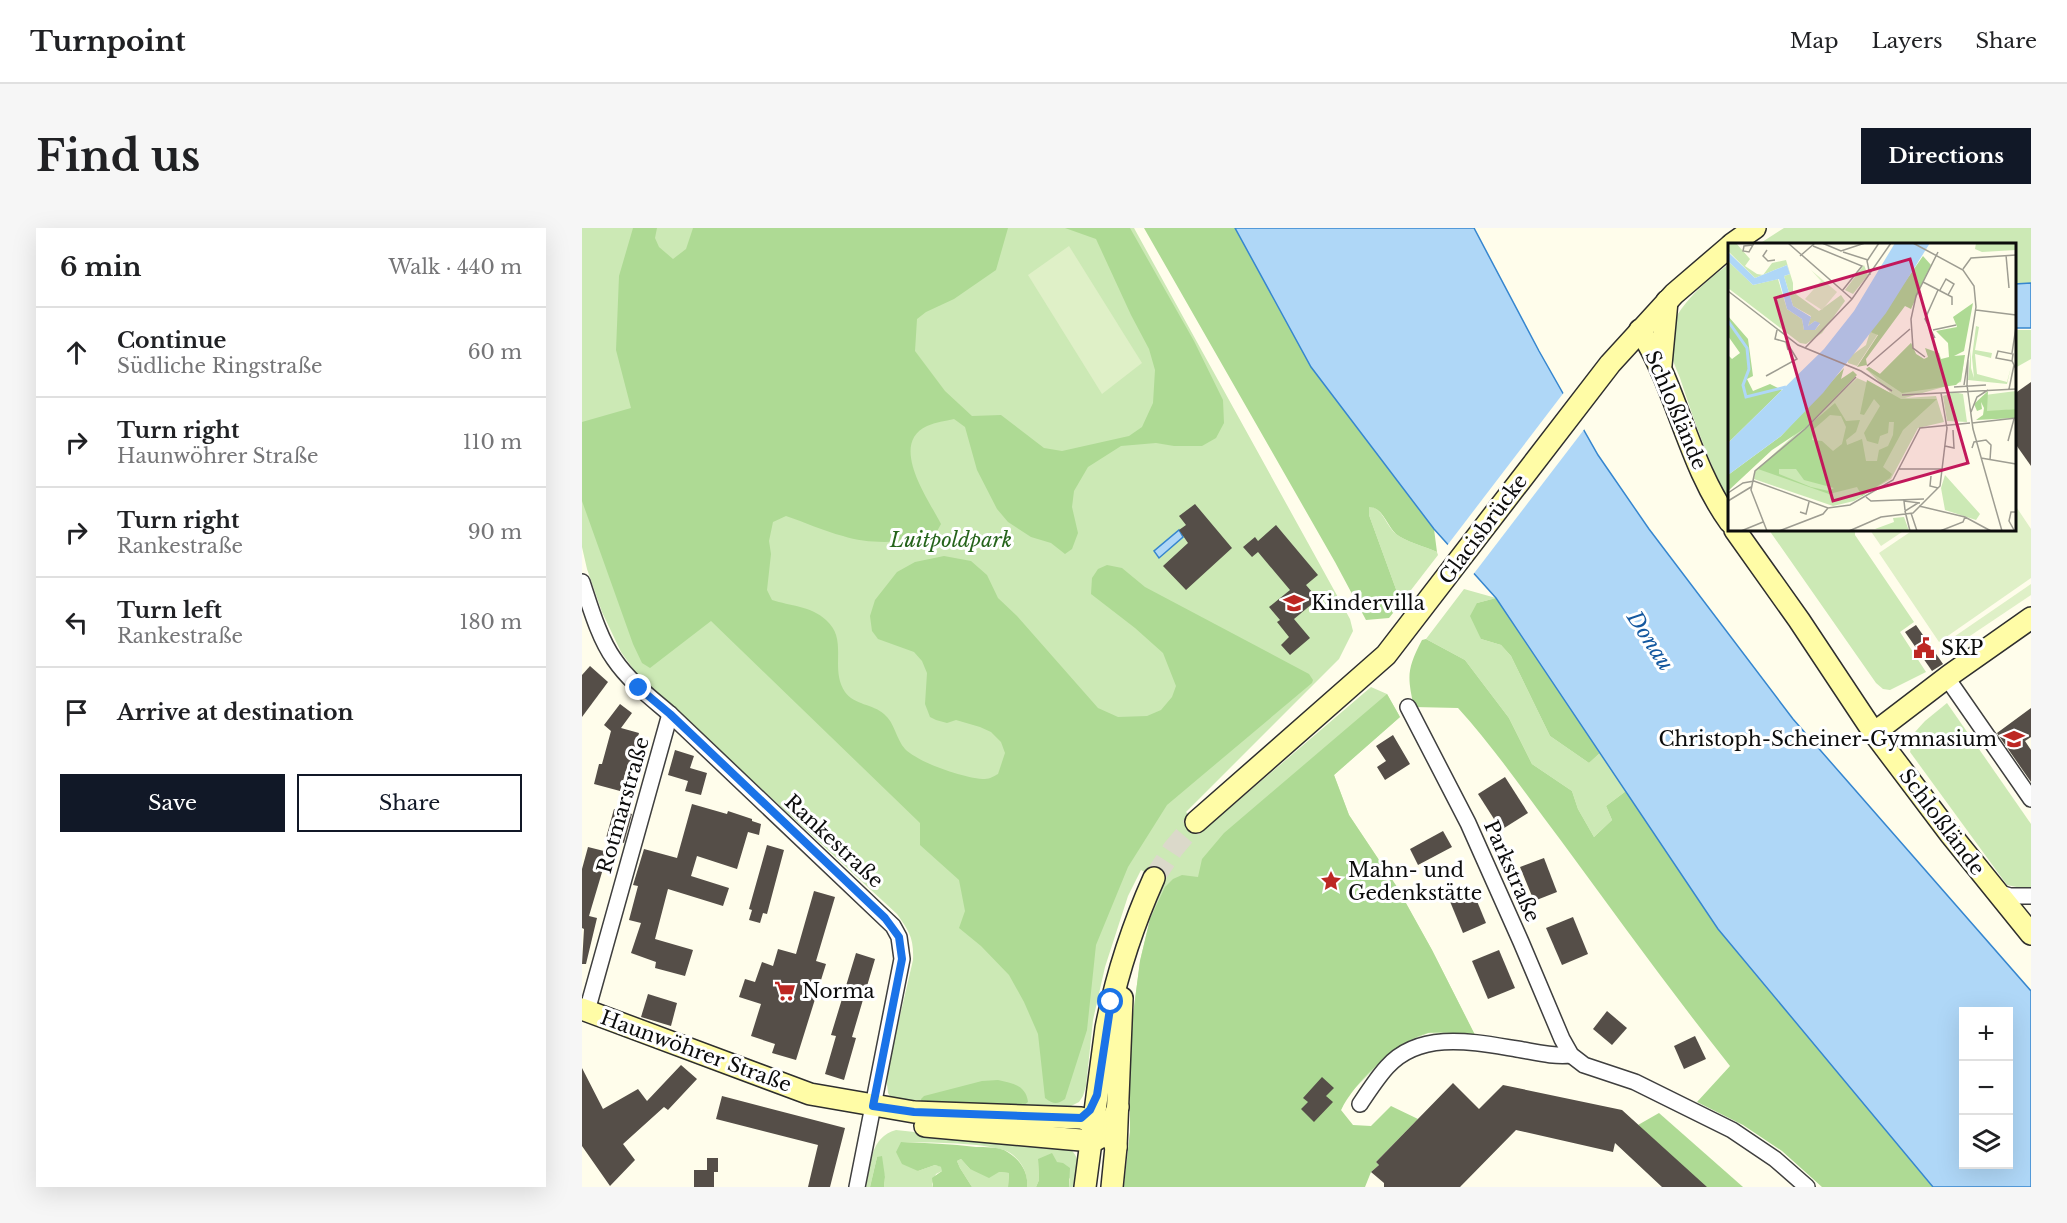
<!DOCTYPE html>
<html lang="en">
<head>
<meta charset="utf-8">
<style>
  body { margin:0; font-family:"Libre Baskerville",serif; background:#f6f6f6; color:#202124 }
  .controls { position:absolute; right:18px; bottom:18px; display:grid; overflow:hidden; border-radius:0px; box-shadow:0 6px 24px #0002 }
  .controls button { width:54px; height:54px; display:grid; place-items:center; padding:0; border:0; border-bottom:2px solid #e0e0e0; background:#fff; color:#202124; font:30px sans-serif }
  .stop { position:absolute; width:18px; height:18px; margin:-14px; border:4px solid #1a73e8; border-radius:50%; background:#fff }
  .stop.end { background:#1a73e8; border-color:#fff; box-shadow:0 2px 6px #0008 }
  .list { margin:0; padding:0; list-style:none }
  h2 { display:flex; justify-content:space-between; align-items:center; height:78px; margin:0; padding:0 24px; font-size:26px }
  h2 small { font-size:20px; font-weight:400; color:#757577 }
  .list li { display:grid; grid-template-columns:39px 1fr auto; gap:18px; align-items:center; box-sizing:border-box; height:90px; padding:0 24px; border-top:2px solid #e0e0e0 }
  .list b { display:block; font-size:22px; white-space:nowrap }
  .list p { margin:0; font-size:20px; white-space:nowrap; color:#757577 }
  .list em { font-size:20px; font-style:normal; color:#757577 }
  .actions { display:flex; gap:12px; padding:18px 24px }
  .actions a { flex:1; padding:14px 0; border:2px solid #111827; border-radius:0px; text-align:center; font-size:21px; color:#111827 }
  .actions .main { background:#111827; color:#fff }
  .icon { flex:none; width:33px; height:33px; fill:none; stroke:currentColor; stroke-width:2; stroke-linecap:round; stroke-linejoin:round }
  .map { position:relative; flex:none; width:1449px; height:959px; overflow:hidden; border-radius:0px }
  header { display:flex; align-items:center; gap:36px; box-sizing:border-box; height:84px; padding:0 30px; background:#fff; border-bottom:2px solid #e0e0e0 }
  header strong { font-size:28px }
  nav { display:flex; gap:33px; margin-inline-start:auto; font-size:21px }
  .intro { display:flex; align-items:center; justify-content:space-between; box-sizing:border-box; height:144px; padding:0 36px }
  h1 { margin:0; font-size:42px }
  .button { padding:15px 27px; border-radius:0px; background:#111827; color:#fff; font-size:21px; font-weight:700 }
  main { display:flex; gap:36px; padding:0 36px }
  aside { flex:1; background:#fff; border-radius:0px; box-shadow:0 6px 24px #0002 }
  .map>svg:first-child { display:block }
  .green { fill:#cce9b5 }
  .forest { fill:#aeda94 }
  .pitch { fill:#dff0c7 }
  .water { fill:#afd7f7; stroke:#3686cf; stroke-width:1.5; fill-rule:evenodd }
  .pier { fill:#fffdeb }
  .building { fill:#554e48 }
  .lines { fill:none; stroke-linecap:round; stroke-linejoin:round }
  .secondary-tunnel { stroke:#dbd9ca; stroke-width:21; stroke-dasharray:21 10; stroke-linecap:butt }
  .street-casing { stroke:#3f3f3f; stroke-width:18 }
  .secondary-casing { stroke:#2e2e2e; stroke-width:24 }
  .street { stroke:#fff; stroke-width:15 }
  .secondary { stroke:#fffca6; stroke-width:21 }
  .route { stroke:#1a73e8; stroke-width:8 }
  .labels { text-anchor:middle; stroke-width:6; stroke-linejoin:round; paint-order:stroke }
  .street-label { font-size:20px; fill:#0c0c0c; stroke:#fff }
  .park-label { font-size:20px; font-style:italic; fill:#26641c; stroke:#fff }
  .poi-label { font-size:20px; fill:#0c0c0c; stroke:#fff; text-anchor:start }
  .water-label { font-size:21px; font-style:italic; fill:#14589f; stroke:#fff }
  .inset-river { fill:none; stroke:#afd7f7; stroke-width:3 }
  .inset-road { fill:none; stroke:#9e9d92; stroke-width:1.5 }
  .view { fill:#c2185b; fill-opacity:0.15; stroke:#c2185b; stroke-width:3 }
  .inset-edge { fill:none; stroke:#0c0c0c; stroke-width:3 }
</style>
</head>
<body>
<header>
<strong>Turnpoint</strong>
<nav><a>Map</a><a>Layers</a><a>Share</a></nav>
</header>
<div class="intro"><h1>Find us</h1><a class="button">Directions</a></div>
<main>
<aside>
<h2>6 min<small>Walk · 440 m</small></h2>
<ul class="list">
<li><svg class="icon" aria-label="ahead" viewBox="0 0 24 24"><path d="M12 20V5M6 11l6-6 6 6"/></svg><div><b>Continue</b><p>Südliche Ringstraße</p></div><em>60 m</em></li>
<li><svg class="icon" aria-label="right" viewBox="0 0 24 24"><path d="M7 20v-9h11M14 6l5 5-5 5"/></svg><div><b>Turn right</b><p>Haunwöhrer Straße</p></div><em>110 m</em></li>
<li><svg class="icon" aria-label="right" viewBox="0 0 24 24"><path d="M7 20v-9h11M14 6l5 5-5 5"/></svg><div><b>Turn right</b><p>Rankestraße</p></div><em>90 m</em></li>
<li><svg class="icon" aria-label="left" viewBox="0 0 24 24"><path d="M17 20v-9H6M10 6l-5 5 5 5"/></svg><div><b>Turn left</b><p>Rankestraße</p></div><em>180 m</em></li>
<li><svg class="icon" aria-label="arrive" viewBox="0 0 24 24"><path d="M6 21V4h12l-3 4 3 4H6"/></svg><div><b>Arrive at destination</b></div></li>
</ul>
<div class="actions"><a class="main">Save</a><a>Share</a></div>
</aside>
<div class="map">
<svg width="1449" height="959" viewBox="0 0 1449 959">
  <rect width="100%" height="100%" fill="#fffdeb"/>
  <g class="green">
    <path d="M0,0H552L768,391L771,403L757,431L604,584L622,602L789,459L805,466L818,489L752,547L767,587L815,659L850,722L893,807L846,805L814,819L766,867L759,882L542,959L548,904V810L558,733L568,691L582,655L559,642L546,668L523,739L511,792L504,858L501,868L497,874L481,882L377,883L310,871L306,865L304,848L331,732C332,710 327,703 315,686L93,481L62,456L39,424L20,384L5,341L0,319Z"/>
    <polygon points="1202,0 1449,0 1449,55 1433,55 1432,16 1177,16"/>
    <path d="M1147,36V275C1127,234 1112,193 1098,150C1094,140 1087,125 1087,114C1087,83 1124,53 1147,36Z"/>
    <polygon points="1433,102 1449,102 1449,131 1433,140"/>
    <path d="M787,278C801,280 804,298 814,306C822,313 844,319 855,324L856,327L819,375L787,287Z"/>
    <polygon points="1187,302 1273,302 1273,307 1332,394 1318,404 1344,444 1308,462 1301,461 1294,455"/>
    <polygon points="882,361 914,370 895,375 899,411 919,417 929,428 968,508 1007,535 1018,525 1044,563 1024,578 1030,592 1012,609 996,581 990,563 950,536 927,490 883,432 844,411"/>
    <polygon points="1365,475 1449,596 1449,662 1425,657 1328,524 1333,504 1343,493"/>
    <path d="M314,902L488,921C500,930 495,945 493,959H487L488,951L475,934L456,931L457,952L454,959H445C447,942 434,924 418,921C389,914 349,915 319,914L336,943L353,937L360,939V943L354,946L350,956L351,959H302L303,949L295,929L288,959H284C289,936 288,909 314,902Z"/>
    <polygon points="379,931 388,941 427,945 426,959 390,959 378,940 375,933"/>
  </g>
  <g class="forest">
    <path d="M51,0H75L73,10L77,19L91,31L104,21L111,0H426L414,42L372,71L344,84L335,91L333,123L363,163L390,188L419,187L462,220L480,223L547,208L560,199L571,175L573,142L567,121L549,87L514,11L483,0H548L612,113L641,172L642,195L634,210L620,218H592L574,215L539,218L506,239L492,263L490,279L496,305L490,321L483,326L469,315L449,309L426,294L415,281L395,242L383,199L372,191C363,193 354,194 345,198C306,216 347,272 359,296L353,307C324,315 289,317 261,308C241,303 223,294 204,288L191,294L187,313L189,326L185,362L190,372C208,378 229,378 244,392C267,412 247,440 263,464C272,477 291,476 302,486C313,495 314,511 323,521C337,535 384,551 403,551C408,551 412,548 416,546L423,525L419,514L409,504L398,499L374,492L365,495L354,492L348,489L343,476L345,445L340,433L332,424L296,411L290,403L288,388L293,372L315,344L333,334L362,328L389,333L405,347L416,370L435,388L516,480L536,489L565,488L579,482L590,469L594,458L581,425L553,400L509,366L510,350L516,341L525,337L540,340L563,359L727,446L731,452L730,455L585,577L546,639L514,717L505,802L483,871C475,877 471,876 463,870L456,806L442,774L427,747L399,718L377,700L383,683L377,652L338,617V595L129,393L68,440L60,435L51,416L0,273V194L49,180L34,122L37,48Z"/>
    <path d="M562,0H653L729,139L852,301L855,324C844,319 822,313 814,306C805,298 801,279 787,279V287L819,375L807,390L784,392L753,334Z"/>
    <polygon points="914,370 1018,525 1007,535 968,508 929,428 919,417 899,411 888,388 895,375"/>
    <path d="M844,411L883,432L927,490L950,536L990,563L996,581L1012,609L1030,592L1024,578L1044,563L1136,701L1351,959H1240L1200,923L1161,897L1115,874L1148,838C1090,765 1035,689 980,614C946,569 914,522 876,480L832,479C825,448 825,441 840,412Z"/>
    <path d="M805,466L818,489L752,547L767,587L815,659L850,722L893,807C880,806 858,803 846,805C815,812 772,855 759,882L771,897L789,898L809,878L836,891L794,934L797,937L789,944L783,959H542L548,904V810L558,733L568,691L583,659L591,651L600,647L616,649L620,631L642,605Z"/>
    <path d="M416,852C430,855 444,857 446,874L441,878L340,876L339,871L342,868L400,853Z"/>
    <polygon points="1077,885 1161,959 1124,959 1056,897"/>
    <path d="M319,914C344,915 369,916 394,919C403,919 414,919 422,922C436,929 447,943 445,959H426L427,945L417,944L407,950L388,941L379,931L375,933L378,940L390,959H351L350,950L360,943L359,939L353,937L336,943L320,936L314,924Z"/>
    <polygon points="470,925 475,934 481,935 488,940 487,959 454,959 457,952 456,931"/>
    <polygon points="300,928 303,949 302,959 288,959 295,929"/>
  </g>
  <g class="pitch">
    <polygon points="487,18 560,135 520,166 446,47"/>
    <polygon points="1433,277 1449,301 1449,350 1357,414 1297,325 1331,302 1432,302"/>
    <polygon points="1288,302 1323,302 1299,318"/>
    <polygon points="1449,356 1449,367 1367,422 1363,415"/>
  </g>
  <g class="water">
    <path d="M653,0H892L957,123L1016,227L1067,301L1211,491L1449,763V959H1351L1136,701L914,370L852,301L729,139ZM1382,784H1426V936H1382Z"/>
    <polygon points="1449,55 1449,100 1433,100 1433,56"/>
    <polygon points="597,302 601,309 577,330 572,323"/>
  </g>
  <polygon class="pier" points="983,163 1004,199 890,348 864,319"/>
  <g class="building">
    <polygon points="1449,154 1449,238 1432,214 1432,166"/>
    <polygon points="613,276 650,320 604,362 581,338 606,315 597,302 604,297 597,288"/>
    <polygon points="694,297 736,347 724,357 736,371 712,391 728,410 708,427 699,417 707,409 695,394 698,392 687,379 708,362 676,324 670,329 661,319 673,309 676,313"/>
    <polygon points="1334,397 1361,436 1350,443 1323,404"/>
    <polygon points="8,438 26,454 0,489 0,447"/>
    <polygon points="38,476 50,485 39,500 57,505 49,536 46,536 38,563 12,556 17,536 20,536 29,503 22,497"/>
    <polygon points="1449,480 1449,509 1443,513 1449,522 1449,554 1415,505"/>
    <polygon points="811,507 828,536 803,552 795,539 804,533 794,518"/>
    <polygon points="93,522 112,528 108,540 125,545 119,567 103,563 106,553 86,547"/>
    <polygon points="923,549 946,585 919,602 896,566"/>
    <polygon points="110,576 145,586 146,583 170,591 170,593 179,596 177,607 166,604 155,641 115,628 109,648 147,660 141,678 86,661 73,711 111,722 103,748 73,740 74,734 49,725 59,695 47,692 56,658 51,657 62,621 95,630"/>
    <polygon points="32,581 50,586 42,615 24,610"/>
    <polygon points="861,603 870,619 836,637 828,621"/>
    <polygon points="185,617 202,622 185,686 181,685 178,695 167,692 170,682 167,681"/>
    <polygon points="6,619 26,624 7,688 15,690 4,736 0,736 2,701 0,700 0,641"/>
    <polygon points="962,630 975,664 952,673 938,639"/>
    <polygon points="890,661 904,695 881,705 867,671"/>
    <polygon points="232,663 253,669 234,733 244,736 214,832 190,825 193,816 169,808 179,776 157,769 163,751 173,754 180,734 191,738 196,721 214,726"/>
    <polygon points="991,689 1006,726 980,737 964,700"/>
    <polygon points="917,722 933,760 906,771 890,733"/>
    <polygon points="274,725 293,731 270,809 274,810 262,852 243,846 254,808 249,807"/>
    <polygon points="66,766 95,775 89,798 59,789"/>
    <polygon points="1025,783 1045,800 1030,817 1011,801"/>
    <polygon points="1113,808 1124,831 1102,841 1092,818"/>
    <polygon points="99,837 115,851 86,882 82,879 41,916 53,932 28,958 0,918 0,840 21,881 56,861 65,873"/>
    <polygon points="740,849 752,860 744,868 751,874 732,894 719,881 726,874 721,870"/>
    <polygon points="871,855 897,881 921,857 1040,882 1125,959 1080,959 1033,915 1031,924 934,902 878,959 802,959 802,955 789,944 797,937 794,934"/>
    <polygon points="140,868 263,900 248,959 226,959 236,917 134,891"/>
    <polygon points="125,930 136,930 136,944 132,944 132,959 112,959 112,942 125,942"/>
  </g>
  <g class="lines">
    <polyline class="secondary-tunnel" points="572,650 591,621 614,594"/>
    <defs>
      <g id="street">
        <path d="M0,354C8,378 17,410 32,431C47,453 68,469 88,486L311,698L317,709L320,731L275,959"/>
        <polyline points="1365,450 1449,571"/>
        <polyline points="826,479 886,595 939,714 980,811 989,827 1002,837 1053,854 1150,902 1193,931 1225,959"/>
        <polyline points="1412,663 1428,668 1449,668"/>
        <polyline points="5,783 88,486"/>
        <path d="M778,876C786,864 795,850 805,839C838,802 892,814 935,821C953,824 971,829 989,827"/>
      </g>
      <g id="secondary">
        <polyline points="1150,16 1173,0"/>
        <path d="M1058,102C1096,162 1106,236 1148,294"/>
        <polyline points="1079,137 1085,73"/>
        <polyline points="1153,302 1217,392 1292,505 1369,607 1449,706"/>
        <polyline points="1292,505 1368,447 1449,390"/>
        <polyline points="614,594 804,427 1028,136 1092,66 1148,18"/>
        <path d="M0,781L228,866L332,884L499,890C516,895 527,902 534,919"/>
        <path d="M343,898L510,913C525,910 531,892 536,879"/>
        <path d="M503,959L524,800C534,749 551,697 572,650"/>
        <polyline points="530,959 534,919 540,770"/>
      </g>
    </defs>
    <use href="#street" class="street-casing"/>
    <use href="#secondary" class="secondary-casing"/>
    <use href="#street" class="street"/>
    <use href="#secondary" class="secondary"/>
  </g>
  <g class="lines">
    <polyline class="route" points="57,460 88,486 303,690 317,709 320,731 291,878 332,884 499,890 508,882 515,867 529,774"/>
  </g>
  <defs>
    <symbol id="school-bare" viewBox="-9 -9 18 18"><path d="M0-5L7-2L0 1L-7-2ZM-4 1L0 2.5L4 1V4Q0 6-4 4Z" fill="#bd2723" stroke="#fff" stroke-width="2.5" paint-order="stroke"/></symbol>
    <symbol id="civic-bare" viewBox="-9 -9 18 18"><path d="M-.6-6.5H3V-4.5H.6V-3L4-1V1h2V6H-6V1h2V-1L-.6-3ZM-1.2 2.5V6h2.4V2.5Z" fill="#bd2723" stroke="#fff" stroke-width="2.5" paint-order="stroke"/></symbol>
    <symbol id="sight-bare" viewBox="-9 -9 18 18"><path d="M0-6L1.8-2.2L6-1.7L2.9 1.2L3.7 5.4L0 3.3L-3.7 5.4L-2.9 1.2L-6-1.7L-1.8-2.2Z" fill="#bd2723" stroke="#fff" stroke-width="2.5" paint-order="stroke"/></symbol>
    <symbol id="supermarket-bare" viewBox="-9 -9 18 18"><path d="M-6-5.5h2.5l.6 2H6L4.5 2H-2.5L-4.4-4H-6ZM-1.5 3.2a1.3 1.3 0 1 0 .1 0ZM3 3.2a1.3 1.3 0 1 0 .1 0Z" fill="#bd2723" stroke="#fff" stroke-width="2.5" paint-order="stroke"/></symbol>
  </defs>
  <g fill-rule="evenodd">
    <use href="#school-bare" x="697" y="360" width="30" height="30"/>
    <use href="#civic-bare" x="1327" y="405" width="30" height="30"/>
    <use href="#school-bare" x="1417" y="496" width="30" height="30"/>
    <use href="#sight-bare" x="734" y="638" width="30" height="30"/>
    <use href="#supermarket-bare" x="188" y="748" width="30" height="30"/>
  </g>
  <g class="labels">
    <g class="street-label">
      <text transform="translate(1094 182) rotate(67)" y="7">Schloßlände</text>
      <text transform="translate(901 301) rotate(-53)" y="7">Glacisbrücke</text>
      <text transform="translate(41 577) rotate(-74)" y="7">Rotmarstraße</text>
      <text transform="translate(1360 594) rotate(53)" y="7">Schloßlände</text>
      <text transform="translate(252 613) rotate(43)" y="7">Rankestraße</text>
      <text transform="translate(930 643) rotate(66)" y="7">Parkstraße</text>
      <text transform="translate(114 823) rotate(20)" y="7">Haunwöhrer Straße</text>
    </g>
    <g class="park-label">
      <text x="369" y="319">Luitpoldpark</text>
    </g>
    <g class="poi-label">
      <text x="729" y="382">Kindervilla</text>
      <text x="1359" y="427">SKP</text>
      <text x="1415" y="518" text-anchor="end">Christoph-Scheiner-Gymnasium</text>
      <text x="766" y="649">Mahn- und<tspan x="766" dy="23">Gedenkstätte</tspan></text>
      <text x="220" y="770">Norma</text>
    </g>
    <g class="water-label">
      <text transform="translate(1068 413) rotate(57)" y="7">Donau</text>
    </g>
  </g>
  <g transform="translate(1146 15)">
    <rect width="288" height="288" fill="#fffdeb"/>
    <path d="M0,0H8L22,16L17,23L29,31L35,32L44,20L58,17L65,40V49L91,68L113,52L117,58L94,90L78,101L72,100L0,45V18L25,42L50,36L59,66L74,76L76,87H87L92,81L87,78L80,83L83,73L65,63L56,33L62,31L59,22L27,35L0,8ZM248,0H288V7L254,9L247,6ZM136,22L140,32L125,51L117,47ZM248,83L251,84L247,107L264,110L263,115L247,111L249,131L279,139L283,124L279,141L240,137L243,106V125L246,135L244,114ZM142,89L150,91L129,123L120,120V115L138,102ZM183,100L188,111L196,116L236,117L233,139L177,155L208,153L216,179L190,185L163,236L126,258L105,263L26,236L27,228L129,135L163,150L138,126L141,124L152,131ZM288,148V166L259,169L257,152ZM226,149L235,151L239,179L219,178L215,153ZM217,232L252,271L248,277L217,267L213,245ZM176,274L181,288L147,286L166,279L165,275Z" fill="#cce9b5"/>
    <path d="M195,13L203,22L183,66L177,63L138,116L139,122L129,124L150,92L142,89ZM245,60L236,108L226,113L237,112L233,137L228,142L174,150L138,126L141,124L152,131L183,100L188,111L196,116L200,114L197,105L211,110L213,116L221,114L220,100L208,88L229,84L225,74ZM0,73L20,96L25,133L19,136L25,148L42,141L54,147L0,200V112L4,116L12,110L0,93ZM116,125L113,136L125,128L129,132L77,185L44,207L0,248V232L53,193ZM139,137L173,156H209L175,187L155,224L164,231L162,235L134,253L129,244L101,251L30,226L107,160L118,178L132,177L128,189L118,197L119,202L134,196L138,218H149L151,207L160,203L165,192L166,179H161L160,190L152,193L150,201L139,198L136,190L152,163L146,156L136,172L132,171ZM102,172L113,173L118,184L114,201L105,208L94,198L84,197L86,186ZM51,226H68L76,237L106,245L101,248L83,244L51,231ZM260,148L259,168L288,166V175L248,177L255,172L256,165L253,159L254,166L249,168L246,161Z" fill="#aeda94" fill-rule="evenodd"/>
    <path d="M83,27L109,49L94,67L77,56L93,38Z" fill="#dff0c7"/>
    <path d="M167,0H202L158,70L95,150L53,193L0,232V200L96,106L126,68ZM0,9L27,35L59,22L62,31L56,33L65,63L83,74L80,83L87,78L92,80L87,87H76L74,76L59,66L51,36L25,42L0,18Z" fill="#afd7f7"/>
    <path class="inset-river" d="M0,78L19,105L21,126L15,142L18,154L58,144"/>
    <path class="inset-road" d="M60,0L124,56M94,0L113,8L137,0M185,0L235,27L246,43L248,64L236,142M25,2L16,3L15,8L21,9L22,7L25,2L26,0M85,3L134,23L114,48M39,7L35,13L40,18L47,17M115,9L140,17M278,12L281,45M72,13L87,0M235,26L243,15L288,12M142,32L139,18L151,0M195,39L224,54V62M212,47L218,36L226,41L220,52M0,48L70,102L133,128L164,148M248,67L288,72M49,87L47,96L58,99L60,107M205,87L228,82M207,95L197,76L210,47M77,105L124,56L163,0M284,110L288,84M197,114L185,105L183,76L188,53L210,9M284,118L285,111L270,108L268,115L284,118L288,126M139,123L182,86M38,133L69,116L61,103M239,142L240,117M239,142L245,186L274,288M226,144L258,142M281,146L286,122M174,152L288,146M243,169L249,154L260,147M244,180L288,175M280,198L286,176M217,203L226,205L225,187M244,205L246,199L258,197L263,202L262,217M253,215L288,221M170,226H215M203,233L202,243L210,245M0,250L15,240L26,238L100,265L122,262L165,237L192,185L242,180M138,254L143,258L196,256M0,258L23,244M191,263L237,274L263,288M177,267L176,258L192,260M72,269L78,271L81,259M183,270L189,288M286,287L281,278L283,269H288M13,288L35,279M39,288L23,247L27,228L77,186L128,134M51,288L95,271L100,265M121,288L153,274L185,270L212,243L219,185L213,150M182,288L177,268L190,260M212,288L235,279L237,274"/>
    <path class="view" d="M182,16L240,220L105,258L47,55Z"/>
    <rect width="288" height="288" class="inset-edge"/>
  </g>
</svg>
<div class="controls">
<button>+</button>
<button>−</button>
<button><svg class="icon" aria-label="layers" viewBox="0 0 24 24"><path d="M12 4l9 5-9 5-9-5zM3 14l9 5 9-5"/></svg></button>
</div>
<div class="stop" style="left:529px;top:774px"></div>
<div class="stop end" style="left:57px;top:460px"></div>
</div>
</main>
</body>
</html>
